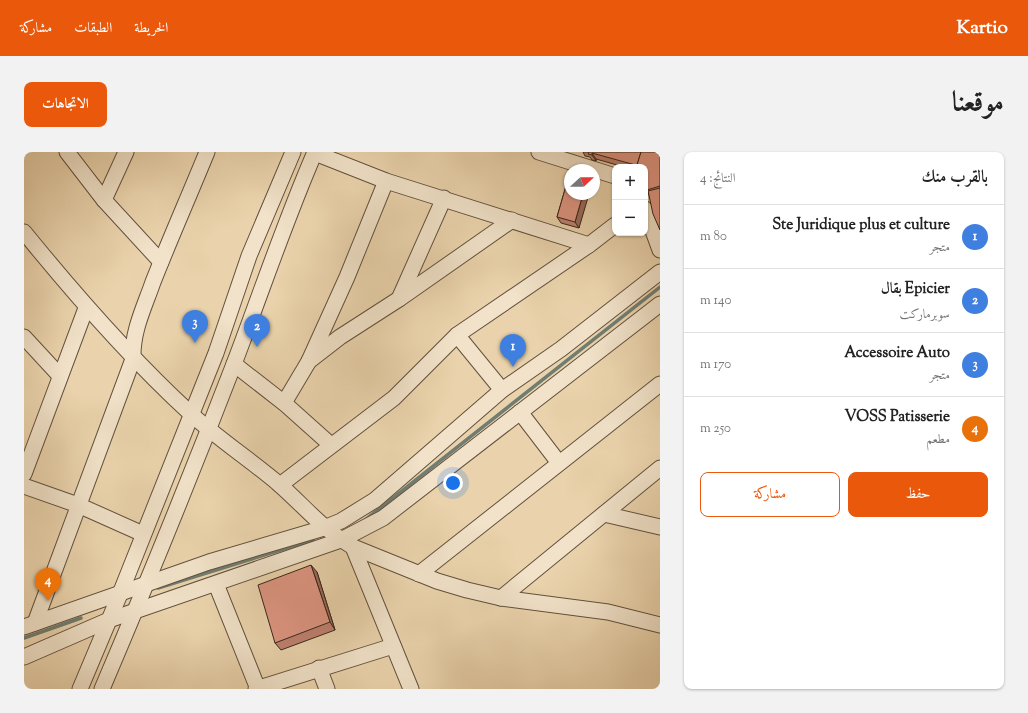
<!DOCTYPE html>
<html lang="ar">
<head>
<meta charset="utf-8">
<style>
  body { margin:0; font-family:"Sorts Mill Goudy",Amiri,serif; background:#f2f2f2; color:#222; direction:rtl }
  .controls { position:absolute; right:12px; top:12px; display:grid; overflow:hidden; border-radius:8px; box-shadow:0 1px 3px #0004 }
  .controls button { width:36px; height:36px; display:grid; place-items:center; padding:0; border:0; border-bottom:1px solid #e0e0e0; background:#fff; color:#222; font:20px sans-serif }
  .compass { position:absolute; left:540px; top:12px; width:36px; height:36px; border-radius:50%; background:#fff; box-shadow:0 1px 3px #0004; rotate:69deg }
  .you { position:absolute; left:429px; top:331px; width:14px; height:14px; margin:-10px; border:3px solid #fff; border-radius:50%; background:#1a73e8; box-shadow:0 0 0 6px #1a73e833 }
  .badge { display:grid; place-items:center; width:26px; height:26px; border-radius:50%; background:#ea580c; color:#fff; font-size:13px; font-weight:700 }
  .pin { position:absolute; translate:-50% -33px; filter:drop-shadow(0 1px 2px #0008) }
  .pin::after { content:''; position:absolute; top:21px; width:14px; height:12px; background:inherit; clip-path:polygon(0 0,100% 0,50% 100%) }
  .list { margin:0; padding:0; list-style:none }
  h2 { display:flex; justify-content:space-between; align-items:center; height:52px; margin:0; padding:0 16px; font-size:17px }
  h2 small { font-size:13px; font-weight:400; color:#767676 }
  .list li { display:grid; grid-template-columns:26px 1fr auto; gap:12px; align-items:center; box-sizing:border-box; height:64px; padding:0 16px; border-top:1px solid #e0e0e0 }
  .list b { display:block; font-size:15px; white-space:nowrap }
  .list p { margin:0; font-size:13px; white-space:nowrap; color:#767676 }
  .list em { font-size:13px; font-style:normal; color:#767676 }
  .actions { display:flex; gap:8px; padding:12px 16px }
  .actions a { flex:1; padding:9px 0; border:1px solid #ea580c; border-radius:8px; text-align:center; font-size:14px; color:#ea580c }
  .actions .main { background:#ea580c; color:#fff }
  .map { position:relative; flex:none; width:636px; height:537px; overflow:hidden; direction:ltr; border-radius:8px }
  header { display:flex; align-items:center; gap:24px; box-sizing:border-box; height:56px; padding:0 20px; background:#ea580c; color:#fff }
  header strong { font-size:19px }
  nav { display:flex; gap:22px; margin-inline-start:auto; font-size:14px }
  .intro { display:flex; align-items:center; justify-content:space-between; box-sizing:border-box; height:96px; padding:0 24px }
  h1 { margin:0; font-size:28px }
  .button { padding:10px 18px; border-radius:8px; background:#ea580c; color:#fff; font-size:14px; font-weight:700 }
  main { display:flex; gap:24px; padding:0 24px }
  aside { flex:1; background:#fff; border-radius:8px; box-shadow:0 1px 3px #0004 }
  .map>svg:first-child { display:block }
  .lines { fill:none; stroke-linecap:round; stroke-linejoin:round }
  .stream { stroke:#707d72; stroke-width:3.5 }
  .minor-casing { stroke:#62513e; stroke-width:17 }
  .minor { stroke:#f1e2c9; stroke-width:15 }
  .wall { fill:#bf8070; stroke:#34261a }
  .shaded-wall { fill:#9b685b; stroke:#34261a }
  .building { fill:#de9582; stroke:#34261a }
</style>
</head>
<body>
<header>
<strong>Kartio</strong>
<nav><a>الخريطة</a><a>الطبقات</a><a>مشاركة</a></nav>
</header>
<div class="intro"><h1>موقعنا</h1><a class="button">الاتجاهات</a></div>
<main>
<aside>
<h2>بالقرب منك<small>النتائج: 4</small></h2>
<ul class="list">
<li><span class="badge" style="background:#3f7fe0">1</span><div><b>Ste Juridique plus et culture</b><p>متجر</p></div><em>80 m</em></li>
<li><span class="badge" style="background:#3f7fe0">2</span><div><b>Epicier بقال</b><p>سوبرماركت</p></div><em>140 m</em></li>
<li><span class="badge" style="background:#3f7fe0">3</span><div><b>Accessoire Auto</b><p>متجر</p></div><em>170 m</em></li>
<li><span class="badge" style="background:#e8710a">4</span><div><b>VOSS Patisserie</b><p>مطعم</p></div><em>250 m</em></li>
</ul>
<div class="actions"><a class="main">حفظ</a><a>مشاركة</a></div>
</aside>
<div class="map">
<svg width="636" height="537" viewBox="0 0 636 537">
  <rect width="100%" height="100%" fill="#ead3ac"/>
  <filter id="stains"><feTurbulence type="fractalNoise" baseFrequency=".005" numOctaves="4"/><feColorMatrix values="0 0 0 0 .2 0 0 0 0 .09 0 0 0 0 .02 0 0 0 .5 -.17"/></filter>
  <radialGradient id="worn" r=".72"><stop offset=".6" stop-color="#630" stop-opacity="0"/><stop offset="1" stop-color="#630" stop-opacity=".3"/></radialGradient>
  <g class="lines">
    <g class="stream">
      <polyline points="341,368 636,135"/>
      <polyline points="134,436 289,388"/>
      <polyline points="0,486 57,466"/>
    </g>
    <defs>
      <g id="minor">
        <polyline points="43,0 80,48 137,110"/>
        <polyline points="515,0 591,24"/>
        <polyline points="291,1 362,29 565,93"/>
        <polyline points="80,48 102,0"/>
        <polyline points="621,57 636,98"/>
        <path d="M0,80C52,144 105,205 166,261C194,287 227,308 256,333C282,356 298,377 329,395L413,429L443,438L477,446L584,460L636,473"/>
        <polyline points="375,147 420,46"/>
        <polyline points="433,183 478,238"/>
        <polyline points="0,185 36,224"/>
        <polyline points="285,209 316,185 375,147 488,68"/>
        <polyline points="210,212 260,251 307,293"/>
        <polyline points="260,251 285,209 323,125 362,29"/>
        <polyline points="496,260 535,311"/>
        <polyline points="0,322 62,156"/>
        <polyline points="256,333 370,246 433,183 565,93 591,73"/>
        <polyline points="0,334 54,353 119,382"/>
        <polyline points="580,362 636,375"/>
        <polyline points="329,395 387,537"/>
        <polyline points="395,422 636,232"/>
        <polyline points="192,432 234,537"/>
        <polyline points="477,446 636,316"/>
        <path d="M11,471L109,207C108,179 120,156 129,130C146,87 165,44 183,0"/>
        <polyline points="0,475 185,410 300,376 317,369 351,348 478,238 537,197 636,120"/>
        <polyline points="0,505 85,468 317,388 359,366 636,152"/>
        <polyline points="295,516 303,537"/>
        <polyline points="56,537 96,442 192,201 225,104 269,0"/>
        <path d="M78,537C124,429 168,321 210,212C237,141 261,69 291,0"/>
        <polyline points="232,537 369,494"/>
      </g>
    </defs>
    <use href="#minor" class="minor-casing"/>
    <use href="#minor" class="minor"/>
  </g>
  <g class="wall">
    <polygon points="559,0 636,0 636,78 624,39 623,38 621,15 600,15 572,7 572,9 568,8 566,5 561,4"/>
    <polygon points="546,20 555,76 537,71 533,65"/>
    <polygon points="293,420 311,478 257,498 251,491"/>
  </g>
  <g class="shaded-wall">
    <polygon points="568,1 572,7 572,9 568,3"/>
    <polygon points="559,42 565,42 555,76 551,70"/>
    <polygon points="287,413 293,420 311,478 306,470"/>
  </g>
  <g class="building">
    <polygon points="565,0 617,0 613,13 615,14 568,1 568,3 564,2"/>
    <polygon points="617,0 636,0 636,34 623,38 621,30 621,15 617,15 617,14 613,13"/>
    <polygon points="546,20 546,42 559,42 551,70 533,65"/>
    <polygon points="636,36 636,78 629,62 624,39"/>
    <polygon points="287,413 306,470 251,491 234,433"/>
  </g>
  <rect width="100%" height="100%" filter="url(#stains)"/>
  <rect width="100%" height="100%" fill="url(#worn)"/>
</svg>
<div class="controls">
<button>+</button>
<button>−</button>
</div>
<svg class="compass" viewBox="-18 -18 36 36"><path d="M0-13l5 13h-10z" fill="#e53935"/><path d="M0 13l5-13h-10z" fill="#767676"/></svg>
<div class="you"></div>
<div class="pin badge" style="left:489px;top:215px;background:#3f7fe0">1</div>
<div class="pin badge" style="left:233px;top:195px;background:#3f7fe0">2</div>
<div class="pin badge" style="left:171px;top:191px;background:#3f7fe0">3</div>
<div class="pin badge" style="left:24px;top:449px;background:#e8710a">4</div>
</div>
</main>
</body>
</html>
